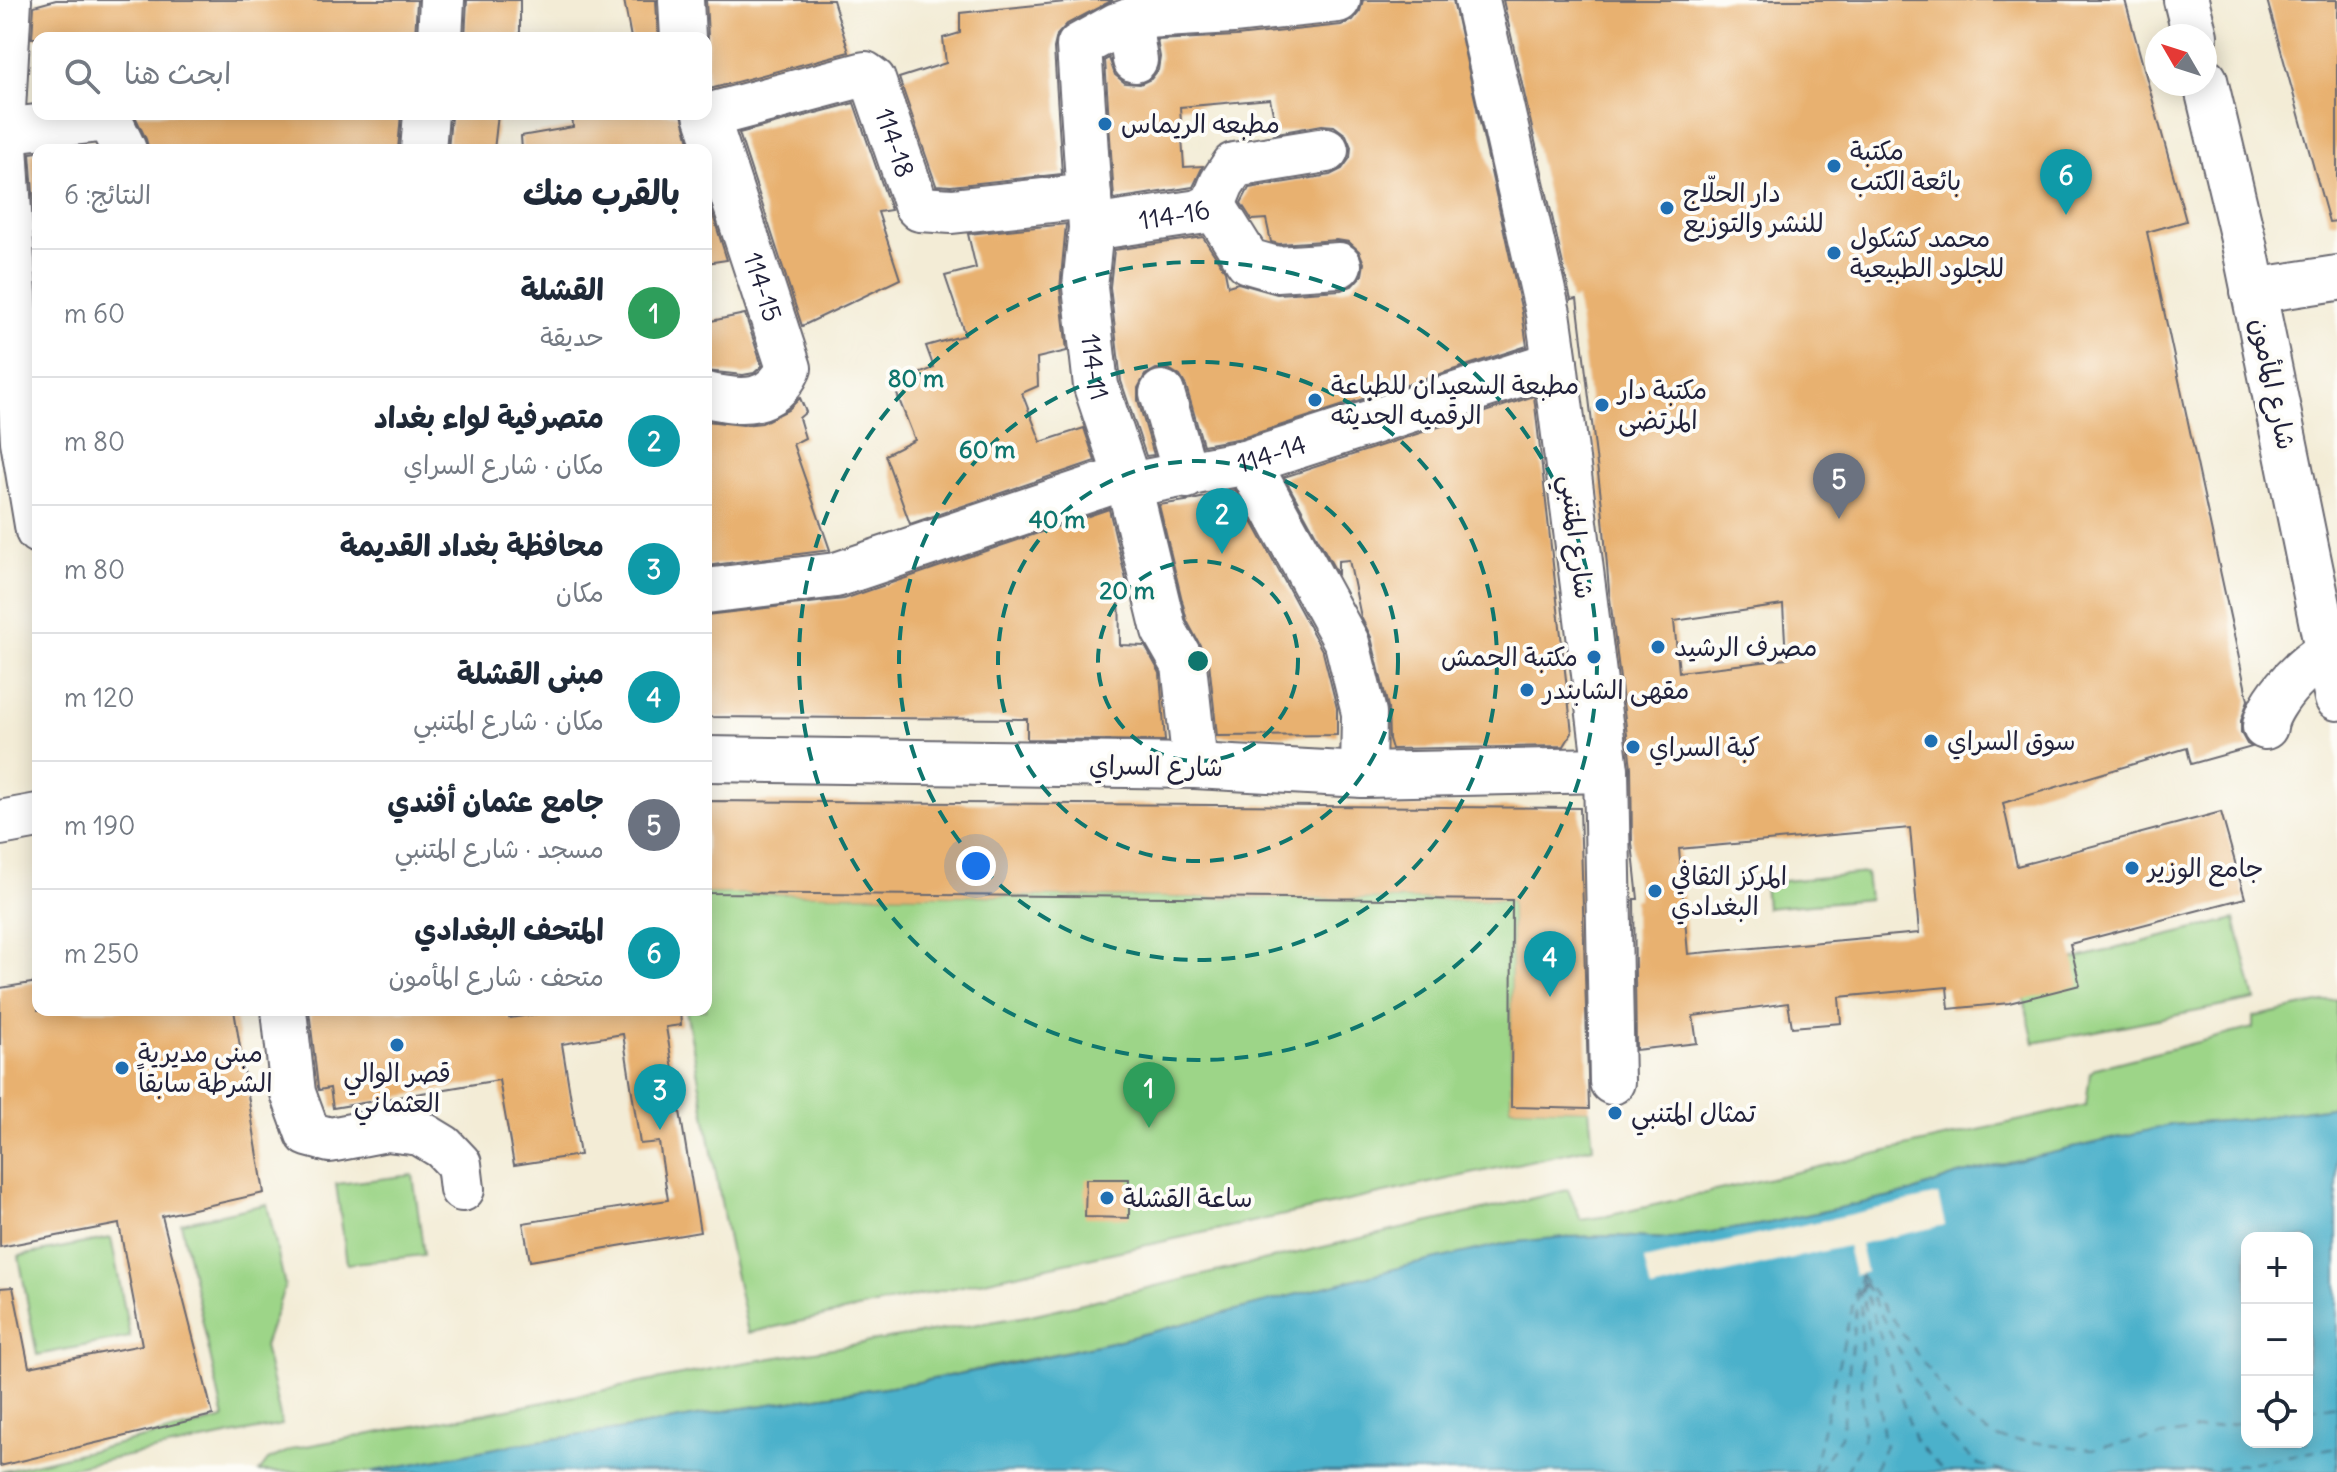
<!DOCTYPE html>
<html lang="ar">
<head>
<meta charset="utf-8">
<style>
  body { margin:0; font-family:Delius,"Playpen Sans Arabic",sans-serif; background:#f2f2f3; color:#1f2937; direction:rtl }
  .controls { position:absolute; right:24px; bottom:24px; display:grid; overflow:hidden; border-radius:16px; box-shadow:0 4px 20px #0003 }
  .controls button { width:72px; height:72px; display:grid; place-items:center; padding:0; border:0; border-bottom:2px solid #e0e1e3; background:#fff; color:#1f2937; font:40px sans-serif }
  .compass { position:absolute; left:2145px; top:24px; width:72px; height:72px; border-radius:50%; background:#fff; box-shadow:0 4px 20px #0003; rotate:309deg }
  .you { position:absolute; left:976px; top:866px; width:28px; height:28px; margin:-20px; border:6px solid #fff; border-radius:50%; background:#1a73e8; box-shadow:0 0 0 12px #1a73e833 }
  .badge { display:grid; place-items:center; width:52px; height:52px; border-radius:50%; background:#1f6fb2; color:#fff; font-size:26px; font-weight:700 }
  .pin { position:absolute; translate:-50% -66px; filter:drop-shadow(0 2px 4px #0008) }
  .pin::after { content:''; position:absolute; top:42px; width:28px; height:24px; background:inherit; clip-path:polygon(0 0,100% 0,50% 100%) }
  .list { margin:0; padding:0; list-style:none }
  h2 { display:flex; justify-content:space-between; align-items:center; height:104px; margin:0; padding:0 32px; font-size:34px }
  h2 small { font-size:26px; font-weight:400; color:#747a83 }
  .list li { display:grid; grid-template-columns:52px 1fr auto; gap:24px; align-items:center; box-sizing:border-box; height:128px; padding:0 32px; border-top:2px solid #e0e1e3 }
  .list b { display:block; font-size:30px; white-space:nowrap }
  .list p { margin:0; font-size:26px; white-space:nowrap; color:#747a83 }
  .list em { font-size:26px; font-style:normal; color:#747a83 }
  .icon { flex:none; width:44px; height:44px; fill:none; stroke:currentColor; stroke-width:2; stroke-linecap:round; stroke-linejoin:round }
  .map { position:relative; flex:none; width:2337px; height:1472px; overflow:hidden; direction:ltr }
  .search { position:absolute; background:#fff; box-shadow:0 4px 20px #0003; left:32px; top:32px; width:680px; height:88px; display:flex; align-items:center; gap:20px; box-sizing:border-box; padding:0 28px; border-radius:16px; color:#747a83; font-size:30px }
  .panel { position:absolute; background:#fff; box-shadow:0 4px 20px #0003; left:32px; top:144px; width:680px; height:872px; border-radius:16px; direction:rtl }
  .map>svg:first-child { display:block }
  .green { fill:#9dd588; stroke:#607c62; stroke-width:2 }
  .water { fill:#4cb1cb; stroke:#376a83; stroke-width:2; fill-rule:evenodd }
  .pier { fill:#f3ecd6 }
  .lines { fill:none; stroke-linecap:round; stroke-linejoin:round }
  .ferry { stroke:#335b75; stroke-width:2; stroke-dasharray:10 8; stroke-linecap:butt }
  .building { fill:#e8b16f; fill-rule:evenodd }
  .minor-casing { stroke:#6b6971; stroke-width:48 }
  .major-casing { stroke:#6b6971; stroke-width:48 }
  .minor { stroke:#fff; stroke-width:44 }
  .major { stroke:#fff; stroke-width:44 }
  .ring { fill:none; stroke:#0f766e; stroke-width:4; stroke-dasharray:14 10 }
  .poi-dot { fill:#1f6fb2; stroke:#fdfcf7; stroke-width:3 }
  .labels { text-anchor:middle; stroke-width:8; stroke-linejoin:round; paint-order:stroke }
  .poi-label { font-size:26px; fill:#22223b; stroke:#fdfcf7; text-anchor:start }
  .street-label { font-size:26px; fill:#22223b; stroke:#fdfcf7 }
  .centre { fill:#0f766e; stroke:#fdfcf7; stroke-width:4 }
  .ring-label { font-size:24px; text-anchor:middle; font-weight:bold; fill:#0f766e; stroke:#fdfcf7; stroke-width:8; stroke-linejoin:round; paint-order:stroke }
</style>
</head>
<body>
<div class="map">
<svg width="2337" height="1472" viewBox="0 0 2337 1472">
  <rect width="100%" height="100%" fill="#fdfcf7"/>
  <filter id="ink" filterUnits="userSpaceOnUse"><feTurbulence type="fractalNoise" baseFrequency=".0125" numOctaves="2"/><feDisplacementMap in="SourceGraphic" scale="16" xChannelSelector="R" yChannelSelector="G"/><feConvolveMatrix kernelMatrix="1 2 1 2 8 2 1 2 1" color-interpolation-filters="sRGB"/></filter>
  <filter id="wash" filterUnits="userSpaceOnUse"><feTurbulence type="fractalNoise" baseFrequency=".006" numOctaves="4" result="noise"/><feDisplacementMap in="SourceGraphic" scale="32" xChannelSelector="R" yChannelSelector="G"/><feGaussianBlur stdDeviation="1.8" result="paint"/><feColorMatrix in="noise" values="0 0 0 0 0 0 0 0 0 0 0 0 0 0 0 0 0 1.4 0 .05"/><feComposite in="paint" operator="in"/></filter>
  <g filter="url(#wash)">
    <rect width="100%" height="100%" fill="#f3ecd6"/>
    <g class="green">
      <polygon points="1866,873 1869,899 1766,908 1764,883"/>
      <polygon points="706,893 1512,900 1511,1107 1589,1109 1593,1147 748,1333 728,1240 686,1010 706,1010"/>
      <polygon points="2235,919 2255,1000 2034,1043 2024,999 2074,959"/>
      <polygon points="2337,999 2337,1106 2248,1119 2171,1125 1958,1175 1905,1194 1764,1224 1668,1239 1615,1236 1564,1237 1307,1293 1116,1341 918,1382 730,1410 618,1430 517,1444 370,1472 259,1472 268,1460 295,1448 519,1407 742,1363 1027,1316 1568,1190 1581,1220 1607,1216 2086,1105 2090,1073 2096,1068 2253,1028 2253,1017"/>
      <polygon points="413,1175 424,1255 347,1264 336,1184"/>
      <polygon points="267,1204 285,1286 264,1346 282,1425 48,1472 0,1472 224,1419 181,1223"/>
      <polygon points="111,1238 130,1337 37,1355 19,1256"/>
    </g>
    <path class="water" d="M2337,1106V1472H370L517,1444L618,1430L730,1410L918,1382L1010,1364L1116,1341L1402,1267L1507,1243L1564,1237L1615,1236L1668,1239L1764,1224L1905,1194L1958,1175L2171,1125L2248,1119ZM2247,1238H2307V1442H2247Z"/>
    <polygon class="pier" points="1938,1195 1945,1225 1860,1244 1866,1272 1854,1275 1847,1246 1651,1290 1644,1260"/>
    <g class="lines">
      <g class="ferry">
        <polyline points="1860,1274 1959,1413 1996,1438 2092,1449 2247,1421"/>
        <polyline points="1861,1279 1915,1440 1944,1472"/>
        <polyline points="1864,1282 1938,1426 1977,1464 2005,1472"/>
        <polyline points="1861,1283 1885,1445 1873,1472"/>
        <polyline points="2307,1410 2337,1405"/>
        <polyline points="1813,1472 1857,1286"/>
        <polyline points="1817,1472 1841,1436 1860,1275"/>
        <polyline points="1845,1472 1863,1440 1860,1283"/>
        <polyline points="2199,1472 2337,1447"/>
      </g>
    </g>
    <g id="blocks">
      <g class="building">
        <polygon points="56,0 417,0 415,38 32,38 34,6"/>
        <polygon points="467,0 520,0 520,38 465,38"/>
        <polygon points="624,0 656,0 658,38 631,38"/>
        <polygon points="706,0 833,0 849,52 706,90 708,37"/>
        <polygon points="1085,0 1113,0 1067,24 1057,35 1054,48 1062,174 951,186 936,185 899,78 946,63 943,38 960,33 960,13"/>
        <polygon points="1363,0 1453,0 1522,312 1527,346 1242,438 1203,445 1186,386 1180,376 1169,369 1156,369 1145,375 1138,388 1138,400 1154,455 1146,456 1121,381 1110,287 1114,250 1203,237 1225,271 1228,286 1238,283 1277,294 1341,290 1352,286 1362,275 1364,263 1359,251 1349,242 1337,240 1279,244 1271,242 1266,219 1252,220 1241,203 1249,188 1330,175 1342,169 1350,158 1351,147 1346,135 1334,126 1322,125 1277,133 1270,99 1180,107 1184,167 1203,166 1193,187 1114,199 1105,60 1109,58 1115,75 1125,83 1140,84 1151,79 1158,70 1160,57 1157,40 1236,36 1341,25 1353,20 1360,11"/>
        <path d="M1503,0H2125L2186,221L2147,232L2248,700L2241,721V733L2247,744L2252,747L2191,764L2187,748L2003,803L2017,866L2221,812L2245,898L2070,944L2080,985L2009,1003L1949,1009L1947,987L1839,997L1841,1023L1792,1027L1788,1003L1693,1016L1697,1043L1636,1050L1634,899H1638L1632,843L1631,767L1609,590L1602,506L1577,299L1571,300ZM1783,605L1786,659L1679,672L1674,621ZM1910,828L1919,933L1688,954L1679,849Z"/>
        <polygon points="2267,0 2337,0 2337,221 2329,222"/>
        <polygon points="854,103 891,210 878,212 900,279 802,326 739,133"/>
        <polygon points="134,114 401,114 398,150 149,150 146,139"/>
        <polygon points="498,114 494,150 448,150 451,117"/>
        <polygon points="572,114 682,114 691,150 522,150 521,136 573,127"/>
        <polygon points="38,152 38,220 35,220 30,153"/>
        <polygon points="710,206 727,260 706,263 706,207"/>
        <polygon points="1066,224 1060,289 1067,351 1037,358 1038,386 1022,393 1041,442 1084,428 1095,461 910,524 885,455 915,440 893,384 934,368 926,346 965,335 945,276 976,268 968,234"/>
        <polygon points="745,314 762,366 754,373 743,375 706,371 706,322"/>
        <polygon points="1534,396 1572,733 1564,746 1392,749 1389,739 1388,707 1371,637 1361,617 1349,560 1338,561 1338,575 1284,477"/>
        <polygon points="800,398 806,412 799,418 805,438 793,444 830,550 706,566 706,421 743,425 762,423 788,410"/>
        <polygon points="1235,490 1323,652 1337,708 1337,735 1217,736 1209,662 1187,621 1159,505 1192,500"/>
        <polygon points="1109,509 1127,584 1119,586 1120,645 1145,646 1160,673 1165,741 1027,739 1027,719 706,717 706,615 844,599"/>
        <polygon points="706,801 1580,808 1589,1109 1511,1107 1512,900 706,893"/>
        <polygon points="38,982 38,1010 234,1010 264,1193 162,1216 213,1415 0,1466 0,1288 13,1287 29,1367 142,1345 119,1224 0,1247 0,988"/>
        <polygon points="309,1010 508,1010 509,1018 565,1010 680,1010 681,1025 666,1027 700,1232 530,1261 523,1223 668,1200 659,1142 640,1144 623,1034 562,1044 580,1155 514,1165 499,1080 333,1108 330,1088 319,1090 318,1087"/>
        <polygon points="1086,1179 1129,1179 1129,1218 1085,1217"/>
      </g>
    </g>
  </g>
  <g filter="url(#ink)">
    <use href="#blocks" fill-opacity="0" stroke="#6b6971" stroke-width="2"/>
    <g class="lines">
      <defs>
        <g id="minor">
          <polyline points="9,0 3,110 4,129 23,441 38,531"/>
          <polyline points="681,0 683,38"/>
          <path id="s1" d="M1146,0V16L1117,25L1079,46L1091,228L1085,287L1096,386L1129,485L1164,630L1184,665L1195,766"/>
          <polyline points="1477,0 1548,313 1555,363 1606,770 1612,1082"/>
          <polyline points="1146,16 1233,11 1338,0"/>
          <polyline points="1129,21 1135,60"/>
          <polyline points="440,38 442,0"/>
          <path id="s2" d="M706,114L789,368C772,406 742,403 706,395"/>
          <path id="s3" d="M707,116L865,74L873,80L916,205L920,209L952,211L1089,196"/>
          <polyline points="0,131 109,119 124,150"/>
          <polyline points="423,150 426,114"/>
          <polyline points="1213,205 1248,261 1276,269 1339,265"/>
          <path id="s4" d="M1091,228L1199,212L1213,205L1222,183L1234,165L1326,150"/>
          <polyline points="2253,291 2337,278"/>
          <polyline points="1162,393 1186,476"/>
          <polyline points="1248,462 1347,643 1364,713 1363,775"/>
          <path id="s5" d="M706,591L836,575L1115,481L1129,485L1248,462L1555,363"/>
          <path d="M2265,727C2267,702 2312,654 2337,649"/>
          <polyline points="706,759 1195,766 1363,775 1606,770"/>
          <polyline points="0,823 38,816"/>
          <polyline points="284,1010 293,1093 308,1134 330,1140 387,1129 420,1133 443,1147 459,1164 462,1189"/>
        </g>
        <g id="major">
          <polyline points="2186,0 2195,36"/>
          <polyline points="2205,80 2243,239 2337,698"/>
        </g>
      </defs>
      <use href="#minor" class="minor-casing"/>
      <use href="#major" class="major-casing"/>
      <use href="#minor" class="minor"/>
      <use href="#major" class="major"/>
    </g>
  </g>
  <g class="ring">
    <circle cx="1198" cy="661" r="100"/>
    <circle cx="1198" cy="661" r="200"/>
    <circle cx="1198" cy="661" r="299"/>
    <circle cx="1198" cy="661" r="399"/>
  </g>
  <g class="poi-dot">
    <circle cx="1105" cy="124" r="8"/>
    <circle cx="1834" cy="166" r="8"/>
    <circle cx="1667" cy="208" r="8"/>
    <circle cx="1834" cy="253" r="8"/>
    <circle cx="1315" cy="400" r="8"/>
    <circle cx="1602" cy="405" r="8"/>
    <circle cx="1658" cy="647" r="8"/>
    <circle cx="1594" cy="657" r="8"/>
    <circle cx="1527" cy="690" r="8"/>
    <circle cx="1931" cy="741" r="8"/>
    <circle cx="1633" cy="747" r="8"/>
    <circle cx="2132" cy="868" r="8"/>
    <circle cx="1655" cy="891" r="8"/>
    <circle cx="397" cy="1045" r="8"/>
    <circle cx="122" cy="1068" r="8"/>
    <circle cx="1615" cy="1113" r="8"/>
    <circle cx="1107" cy="1198" r="8"/>
  </g>
  <g class="labels">
    <g class="poi-label">
      <text x="1121" y="133">مطبعه الريماس</text>
      <text x="1850" y="160">مكتبة<tspan x="1850" dy="30">بائعة الكتب</tspan></text>
      <text x="1683" y="202">دار الحلّاج<tspan x="1683" dy="30">للنشر والتوزيع</tspan></text>
      <text x="1850" y="247">محمد كشكول<tspan x="1850" dy="30">للجلود الطبيعية</tspan></text>
      <text x="1331" y="394">مطبعة السعيدان للطباعة<tspan x="1331" dy="30">الرقميه الحديثه</tspan></text>
      <text x="1618" y="399">مكتبة دار<tspan x="1618" dy="30">المرتضى</tspan></text>
      <text x="1674" y="656">مصرف الرشيد</text>
      <text x="1578" y="666" text-anchor="end">مكتبة الحمش</text>
      <text x="1543" y="699">مقهى الشابندر</text>
      <text x="1947" y="750">سوق السراي</text>
      <text x="1649" y="756">كبة السراي</text>
      <text x="2148" y="877">جامع الوزير</text>
      <text x="1671" y="885">المركز الثقافي<tspan x="1671" dy="30">البغدادي</tspan></text>
      <text x="138" y="1062">مبنى مديرية<tspan x="138" dy="30">الشرطة سابقاً</tspan></text>
      <text x="397" y="1082" text-anchor="middle">قصر الوالي<tspan x="397" dy="30">العثماني</tspan></text>
      <text x="1631" y="1122">تمثال المتنبي</text>
      <text x="1123" y="1207">ساعة القشلة</text>
    </g>
    <g class="street-label">
      <text dy="9" stroke="none"><textPath href="#s3" startOffset="240">114-18</textPath></text>
      <text dy="9" stroke="none"><textPath href="#s4" startOffset="84">114-16</textPath></text>
      <text dy="9" stroke="none"><textPath href="#s2" startOffset="182">114-15</textPath></text>
      <text dy="9" stroke="none"><textPath href="#s1" startOffset="412">114-11</textPath></text>
      <text transform="translate(2273 384) rotate(78)" y="9">شارع المأمون</text>
      <text dy="9" stroke="none"><textPath href="#s5" startOffset="586">114-14</textPath></text>
      <text transform="translate(1577 537) rotate(83)" y="9">شارع المتنبي</text>
      <text transform="translate(1156 766) rotate(1)" y="9">شارع السراي</text>
    </g>
  </g>
  <circle cx="1198" cy="661" r="12" class="centre"/>
  <g class="ring-label">
    <text x="916" y="387">80 m</text>
    <text x="987" y="458">60 m</text>
    <text x="1057" y="528">40 m</text>
    <text x="1127" y="599">20 m</text>
  </g>
</svg>
<div class="controls">
<button>+</button>
<button>−</button>
<button><svg class="icon" aria-label="locate" viewBox="0 0 24 24"><circle cx="12" cy="12" r="6"/><path d="M12 2v4M12 18v4M2 12h4M18 12h4"/></svg></button>
</div>
<svg class="compass" viewBox="-18 -18 36 36"><path d="M0-13l5 13h-10z" fill="#e53935"/><path d="M0 13l5-13h-10z" fill="#747a83"/></svg>
<div class="you"></div>
<div class="pin badge" style="left:1149px;top:1128px;background:#2e9e5b">1</div>
<div class="pin badge" style="left:1222px;top:554px;background:#0f9aa8">2</div>
<div class="pin badge" style="left:660px;top:1130px;background:#0f9aa8">3</div>
<div class="pin badge" style="left:1550px;top:997px;background:#0f9aa8">4</div>
<div class="pin badge" style="left:1839px;top:519px;background:#6b7280">5</div>
<div class="pin badge" style="left:2066px;top:215px;background:#0f9aa8">6</div>
<div class="search"><svg class="icon" aria-label="search" viewBox="0 0 24 24"><circle cx="10" cy="10" r="6"/><path d="M15 15l6 6"/></svg>ابحث هنا</div>
<section class="panel">
<h2>بالقرب منك<small>النتائج: 6</small></h2>
<ul class="list">
<li><span class="badge" style="background:#2e9e5b">1</span><div><b>القشلة</b><p>حديقة</p></div><em>60 m</em></li>
<li><span class="badge" style="background:#0f9aa8">2</span><div><b>متصرفية لواء بغداد</b><p>مكان · شارع السراي</p></div><em>80 m</em></li>
<li><span class="badge" style="background:#0f9aa8">3</span><div><b>محافظة بغداد القديمة</b><p>مكان</p></div><em>80 m</em></li>
<li><span class="badge" style="background:#0f9aa8">4</span><div><b>مبنى القشلة</b><p>مكان · شارع المتنبي</p></div><em>120 m</em></li>
<li><span class="badge" style="background:#6b7280">5</span><div><b>جامع عثمان أفندي</b><p>مسجد · شارع المتنبي</p></div><em>190 m</em></li>
<li><span class="badge" style="background:#0f9aa8">6</span><div><b>المتحف البغدادي</b><p>متحف · شارع المأمون</p></div><em>250 m</em></li>
</ul>
</section>
</div>
</body>
</html>
